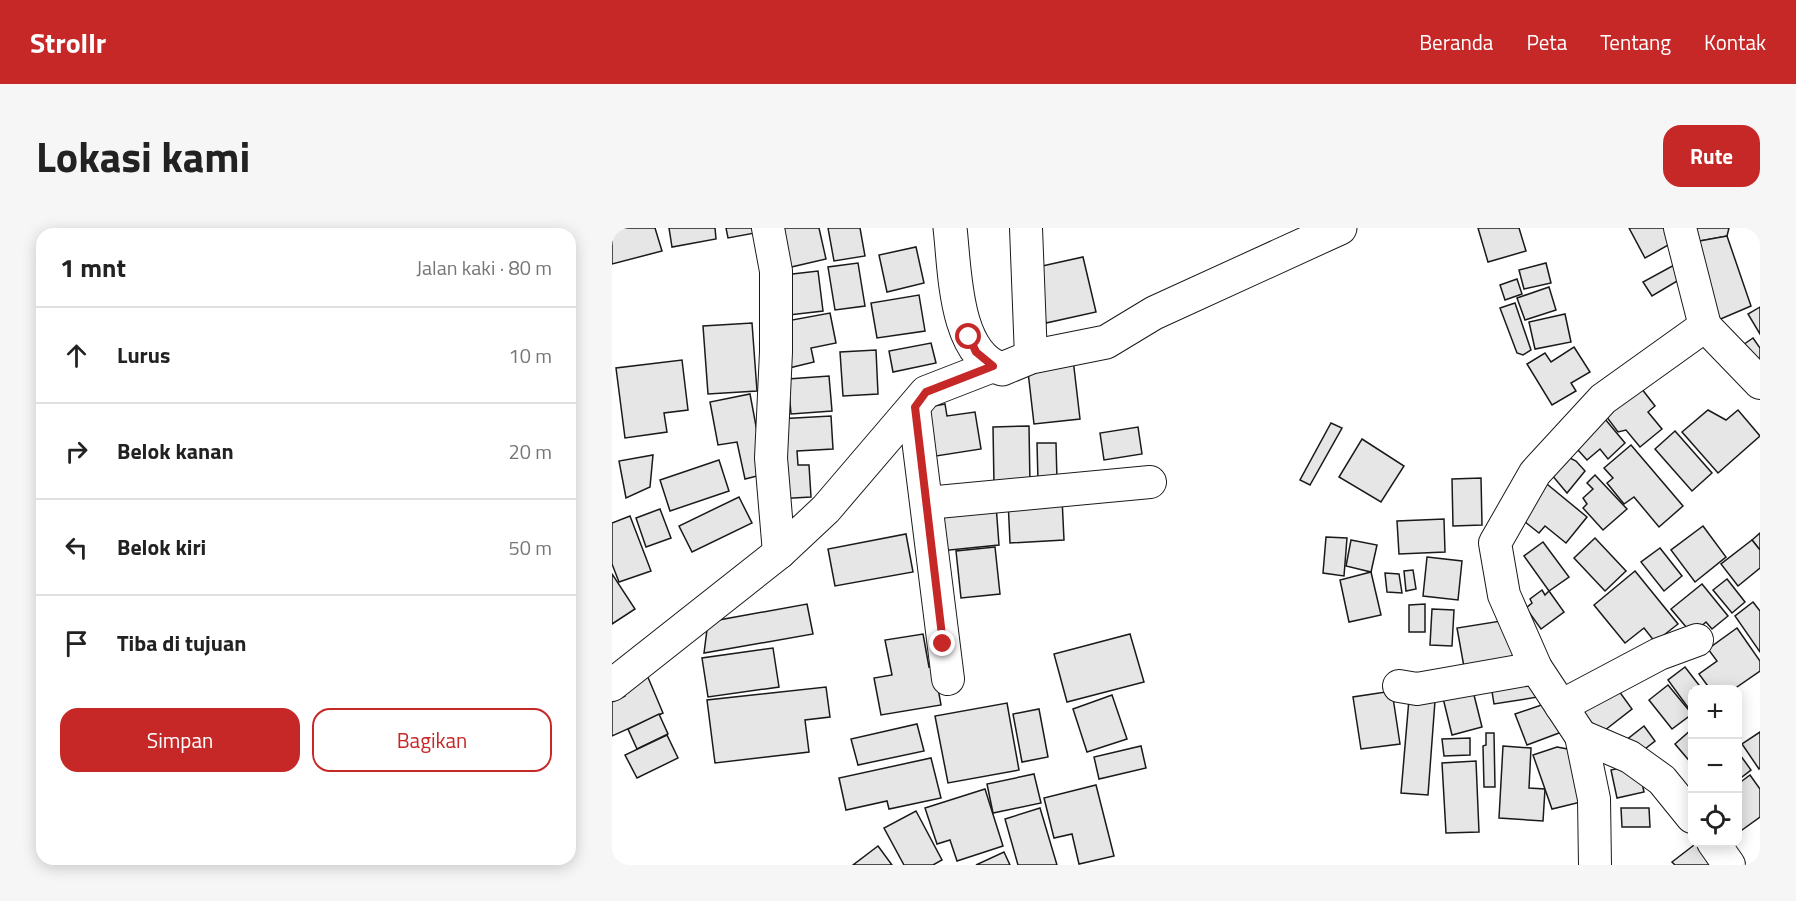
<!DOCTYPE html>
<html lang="id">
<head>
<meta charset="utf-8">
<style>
  body { margin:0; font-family:"Titillium Web",sans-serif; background:#f6f6f6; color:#222 }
  .controls { position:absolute; right:18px; bottom:18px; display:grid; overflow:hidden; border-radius:12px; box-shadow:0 3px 15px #0003 }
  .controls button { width:54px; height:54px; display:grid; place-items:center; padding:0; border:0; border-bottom:2px solid #e0e0e0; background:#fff; color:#222; font:30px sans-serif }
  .stop { position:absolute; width:18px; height:18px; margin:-14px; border:4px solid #c62828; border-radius:50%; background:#fff }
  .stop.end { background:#c62828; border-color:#fff; box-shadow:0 2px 6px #0008 }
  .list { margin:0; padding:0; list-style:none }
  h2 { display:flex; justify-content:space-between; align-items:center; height:78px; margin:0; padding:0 24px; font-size:26px }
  h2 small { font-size:20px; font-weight:400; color:#767676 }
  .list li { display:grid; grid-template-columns:39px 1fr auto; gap:18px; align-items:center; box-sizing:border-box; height:96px; padding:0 24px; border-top:2px solid #e0e0e0 }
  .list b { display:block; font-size:22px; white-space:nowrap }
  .list em { font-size:20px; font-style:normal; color:#767676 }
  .actions { display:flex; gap:12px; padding:18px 24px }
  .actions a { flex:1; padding:14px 0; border:2px solid #c62828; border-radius:18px; text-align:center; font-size:21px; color:#c62828 }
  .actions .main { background:#c62828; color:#fff }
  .icon { flex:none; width:33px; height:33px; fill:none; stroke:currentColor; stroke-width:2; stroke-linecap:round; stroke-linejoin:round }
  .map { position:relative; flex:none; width:1148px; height:637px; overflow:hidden; border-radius:18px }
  header { display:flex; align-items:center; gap:36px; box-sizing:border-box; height:84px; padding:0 30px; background:#c62828; color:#fff }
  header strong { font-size:28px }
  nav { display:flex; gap:33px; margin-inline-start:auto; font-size:21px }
  .intro { display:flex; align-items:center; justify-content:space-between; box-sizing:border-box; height:144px; padding:0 36px }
  h1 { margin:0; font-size:42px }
  .button { padding:15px 27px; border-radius:18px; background:#c62828; color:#fff; font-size:21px; font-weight:700 }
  main { display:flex; gap:36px; padding:0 36px }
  aside { flex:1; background:#fff; border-radius:18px; box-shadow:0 3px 15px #0003 }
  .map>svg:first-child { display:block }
  .building { fill:#e6e6e6; stroke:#1a1a1a; stroke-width:1.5 }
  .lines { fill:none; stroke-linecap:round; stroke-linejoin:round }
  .minor-casing { stroke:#1a1a1a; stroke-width:34 }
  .tertiary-casing { stroke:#1a1a1a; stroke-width:35 }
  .minor { stroke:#fff; stroke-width:32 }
  .tertiary { stroke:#fff; stroke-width:33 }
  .route { stroke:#c62828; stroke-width:8 }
</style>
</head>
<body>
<header>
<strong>Strollr</strong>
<nav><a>Beranda</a><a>Peta</a><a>Tentang</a><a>Kontak</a></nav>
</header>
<div class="intro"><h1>Lokasi kami</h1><a class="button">Rute</a></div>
<main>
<aside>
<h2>1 mnt<small>Jalan kaki · 80 m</small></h2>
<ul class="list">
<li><svg class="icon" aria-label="ahead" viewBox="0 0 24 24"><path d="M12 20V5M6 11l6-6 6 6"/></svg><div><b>Lurus</b></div><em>10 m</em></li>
<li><svg class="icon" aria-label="right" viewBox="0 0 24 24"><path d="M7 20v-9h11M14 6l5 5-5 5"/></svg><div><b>Belok kanan</b></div><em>20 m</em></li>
<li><svg class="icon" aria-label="left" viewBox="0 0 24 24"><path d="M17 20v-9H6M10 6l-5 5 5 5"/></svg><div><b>Belok kiri</b></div><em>50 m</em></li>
<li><svg class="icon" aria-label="arrive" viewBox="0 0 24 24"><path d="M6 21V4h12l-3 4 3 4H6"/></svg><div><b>Tiba di tujuan</b></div></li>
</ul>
<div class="actions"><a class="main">Simpan</a><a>Bagikan</a></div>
</aside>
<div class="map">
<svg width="1148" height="637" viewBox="0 0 1148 637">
  <rect width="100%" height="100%" fill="#fff"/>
  <g class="building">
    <polygon points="0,0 43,0 50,23 0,36"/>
    <polygon points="57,0 103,0 104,11 60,19"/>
    <polygon points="114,0 142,0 143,5 116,10"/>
    <polygon points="168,0 207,0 214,31 175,40"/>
    <polygon points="216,0 248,0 253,28 222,33"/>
    <polygon points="866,0 907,0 914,23 876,34"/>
    <polygon points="1017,0 1061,0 1067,11 1033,30"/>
    <polygon points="1080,0 1117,0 1115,8 1082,14"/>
    <polygon points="1115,8 1139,78 1104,93 1082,14"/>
    <polygon points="304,19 312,55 275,64 267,27"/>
    <polygon points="471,29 484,84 434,95 421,40"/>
    <polygon points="246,35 253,78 223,82 216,39"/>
    <polygon points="934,35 939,55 912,61 907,42"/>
    <polygon points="1064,36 1072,49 1040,68 1031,54"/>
    <polygon points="206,43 211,83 177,87 172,47"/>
    <polygon points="905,51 910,66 893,72 888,57"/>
    <polygon points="937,59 944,82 913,92 905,70"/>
    <polygon points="307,67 313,103 265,110 259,75"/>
    <polygon points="903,75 919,122 911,127 905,125 888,80"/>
    <polygon points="1148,79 1148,106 1136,86"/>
    <polygon points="218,85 224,115 199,120 202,134 177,140 169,94"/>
    <polygon points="953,86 959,114 923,121 917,94"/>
    <polygon points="140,95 145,163 96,166 91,98"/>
    <polygon points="1141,110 1148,120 1148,138 1128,119"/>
    <polygon points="319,115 324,135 281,144 277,123"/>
    <polygon points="962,119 978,144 959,155 964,163 940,177 915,136 933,125 939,134"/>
    <polygon points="264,122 266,166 231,168 228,124"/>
    <polygon points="461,131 468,191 422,196 415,135"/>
    <polygon points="70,132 76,182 52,185 55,204 13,210 4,140"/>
    <polygon points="217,148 220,183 179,186 176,151"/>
    <polygon points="1026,156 1043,178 1036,184 1050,201 1028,219 1014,202 1006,204 991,184"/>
    <polygon points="138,166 153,246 133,251 125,214 106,217 98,174"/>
    <polygon points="333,176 335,188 363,184 369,221 318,229 317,179"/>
    <polygon points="1096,182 1114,192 1126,182 1148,208 1106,245 1070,204"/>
    <polygon points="988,185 1013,215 996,231 988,221 975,232 957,212"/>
    <polygon points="219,188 221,221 185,223 186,237 197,237 199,269 164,271 165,191"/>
    <polygon points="719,195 730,200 698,257 688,252"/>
    <polygon points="417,198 418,257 382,257 381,199"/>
    <polygon points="526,199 530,226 492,232 488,205"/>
    <polygon points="1063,203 1100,245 1080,263 1043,221"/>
    <polygon points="750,211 792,238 769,274 727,249"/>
    <polygon points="425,215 444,215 445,252 426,253"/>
    <polygon points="1019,217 1071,278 1047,299 1022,269 1012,276 995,255 1001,250 992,240"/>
    <polygon points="950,226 964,233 973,243 955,265 939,246"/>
    <polygon points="41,227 38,259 14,270 7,233"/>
    <polygon points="107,232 117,263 58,283 48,252"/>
    <polygon points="983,247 1015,281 991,302 971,280 975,276 971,270 981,261 975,255"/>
    <polygon points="869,250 870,297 841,298 840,251"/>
    <polygon points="930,252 975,289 954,315 933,298 927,305 903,286"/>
    <polygon points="127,269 140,295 80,324 67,298"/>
    <polygon points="450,270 452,312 398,315 396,272"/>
    <polygon points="384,277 387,317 328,323 323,282"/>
    <polygon points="48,281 59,310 34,319 24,290"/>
    <polygon points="18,288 39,343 7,354 0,336 0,295"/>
    <polygon points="832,291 833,324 787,326 785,293"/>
    <polygon points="1091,298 1114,329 1083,354 1059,322"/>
    <polygon points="1148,305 1148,322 1140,312"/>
    <polygon points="294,306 301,344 223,358 216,321"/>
    <polygon points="714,309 735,310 732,348 711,345"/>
    <polygon points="983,310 1014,343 993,363 962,330"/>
    <polygon points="739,312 765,317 759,344 734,338"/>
    <polygon points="1140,312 1148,322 1148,340 1126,358 1109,336"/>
    <polygon points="931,314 957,349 937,363 912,328"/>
    <polygon points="383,319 388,366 349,370 344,323"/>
    <polygon points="1048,320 1070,348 1052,363 1029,334"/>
    <polygon points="815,329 850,333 846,372 811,368"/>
    <polygon points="801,342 804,361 794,363 792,343"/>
    <polygon points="1023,343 1066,396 1043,414 1032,400 1013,415 982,377"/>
    <polygon points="759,344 769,387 737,394 728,352"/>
    <polygon points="773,345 787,346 790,365 775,364"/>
    <polygon points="0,346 23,381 0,396"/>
    <polygon points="1115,351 1133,374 1120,385 1101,362"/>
    <polygon points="1090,356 1116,388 1100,401 1094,394 1080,406 1059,381"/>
    <polygon points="930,362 933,367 937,363 952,384 929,401 914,380 920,375 918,371"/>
    <polygon points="1141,374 1148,383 1148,424 1123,388"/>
    <polygon points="195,376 201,406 92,425 96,394"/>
    <polygon points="813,376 813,404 797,404 797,377"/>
    <polygon points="820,381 842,382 840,418 818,417"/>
    <polygon points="895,392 902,431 852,439 845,400"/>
    <polygon points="1125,400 1148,433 1148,443 1122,461 1098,461 1087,446 1105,433 1096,421"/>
    <polygon points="311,406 317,439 322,438 329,477 269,487 262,450 280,447 273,412"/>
    <polygon points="518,406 532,454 455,474 442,426"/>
    <polygon points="161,420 167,459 96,469 90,430"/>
    <polygon points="1073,439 1090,461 1080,461 1080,485 1056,452"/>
    <polygon points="922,444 926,469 882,476 878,451"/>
    <polygon points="35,447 51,485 0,508 0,474 13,468 11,458"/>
    <polygon points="1056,457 1080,486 1060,501 1037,472"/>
    <polygon points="214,459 218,489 193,492 197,524 103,535 95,472"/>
    <polygon points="860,459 870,499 840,507 830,466"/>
    <polygon points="1004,459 1020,481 988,506 971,484"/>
    <polygon points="780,463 788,516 749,521 741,469"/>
    <polygon points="500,467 515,511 475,524 461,481"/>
    <polygon points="797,471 823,473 816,567 789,565"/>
    <polygon points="944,472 955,502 915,517 903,486"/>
    <polygon points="395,475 407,542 336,555 323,488"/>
    <polygon points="427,481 436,529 410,534 401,486"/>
    <polygon points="47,486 56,506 25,521 16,501"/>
    <polygon points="305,496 312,523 246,537 239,511"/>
    <polygon points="1032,498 1043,513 1024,528 1013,513"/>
    <polygon points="1080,501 1080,536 1063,516"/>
    <polygon points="1148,504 1148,540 1147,541 1130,516"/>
    <polygon points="874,505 882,505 883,559 872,559 871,518 874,517"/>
    <polygon points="55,507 66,530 25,550 13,527"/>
    <polygon points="858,510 858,527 832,528 830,511"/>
    <polygon points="529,518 534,540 487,551 482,529"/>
    <polygon points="891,518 919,520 917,560 933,561 931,593 887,590"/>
    <polygon points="945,519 966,523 973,573 940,581 921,527"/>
    <polygon points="1126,524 1139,542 1126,552"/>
    <polygon points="319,530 329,570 277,581 275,573 234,582 227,550"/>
    <polygon points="864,533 867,604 834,605 830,535"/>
    <polygon points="1026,536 1032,564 1005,570 999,542"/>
    <polygon points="422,546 429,575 381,585 375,556"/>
    <polygon points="1138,547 1148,561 1148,589 1130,602 1126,596 1126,556"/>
    <polygon points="484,557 502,628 467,636 460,606 442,610 432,570"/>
    <polygon points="373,561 391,618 345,633 338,612 325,616 313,580"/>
    <polygon points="428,580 445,637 406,637 393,591"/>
    <polygon points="1009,580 1037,580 1038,599 1010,599"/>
    <polygon points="304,583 330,632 321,637 292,637 272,600"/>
    <polygon points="1086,614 1105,637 1063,637 1060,634"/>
    <polygon points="266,618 280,637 241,637"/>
    <polygon points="392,624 398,637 364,637"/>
  </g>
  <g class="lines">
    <defs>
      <g id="minor">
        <polyline points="156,0 164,43 164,124 159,230 167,325"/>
        <polyline points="414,0 419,129"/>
        <polyline points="1093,98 1148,155"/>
        <polyline points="302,179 336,451"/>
        <polyline points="315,275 538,254"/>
        <polyline points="0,457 167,325 214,281 314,164 381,138"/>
        <polyline points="787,458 805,461 924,440"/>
        <polyline points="949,478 1047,426 1085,412"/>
        <polyline points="969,508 1018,529 1050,552 1080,589"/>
        <polyline points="1101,614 1117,637"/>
        <polyline points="983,637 982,571 969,508 924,440 892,367 883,315 923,245 991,171 1093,98 1068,0"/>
      </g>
      <path id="tertiary" d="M338,0C343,41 342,127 390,141L419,129L494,114L542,85L728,0"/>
    </defs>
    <use href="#minor" class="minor-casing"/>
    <use href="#tertiary" class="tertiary-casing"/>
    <use href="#minor" class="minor"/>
    <use href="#tertiary" class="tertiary"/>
  </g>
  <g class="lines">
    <polyline class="route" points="331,416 303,179 314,164 381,138 364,124 357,109"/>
  </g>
</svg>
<div class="controls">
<button>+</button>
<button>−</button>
<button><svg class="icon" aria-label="locate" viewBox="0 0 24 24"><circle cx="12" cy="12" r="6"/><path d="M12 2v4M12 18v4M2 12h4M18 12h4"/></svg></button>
</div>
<div class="stop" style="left:357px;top:109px"></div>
<div class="stop end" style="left:331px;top:416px"></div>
</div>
</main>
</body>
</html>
